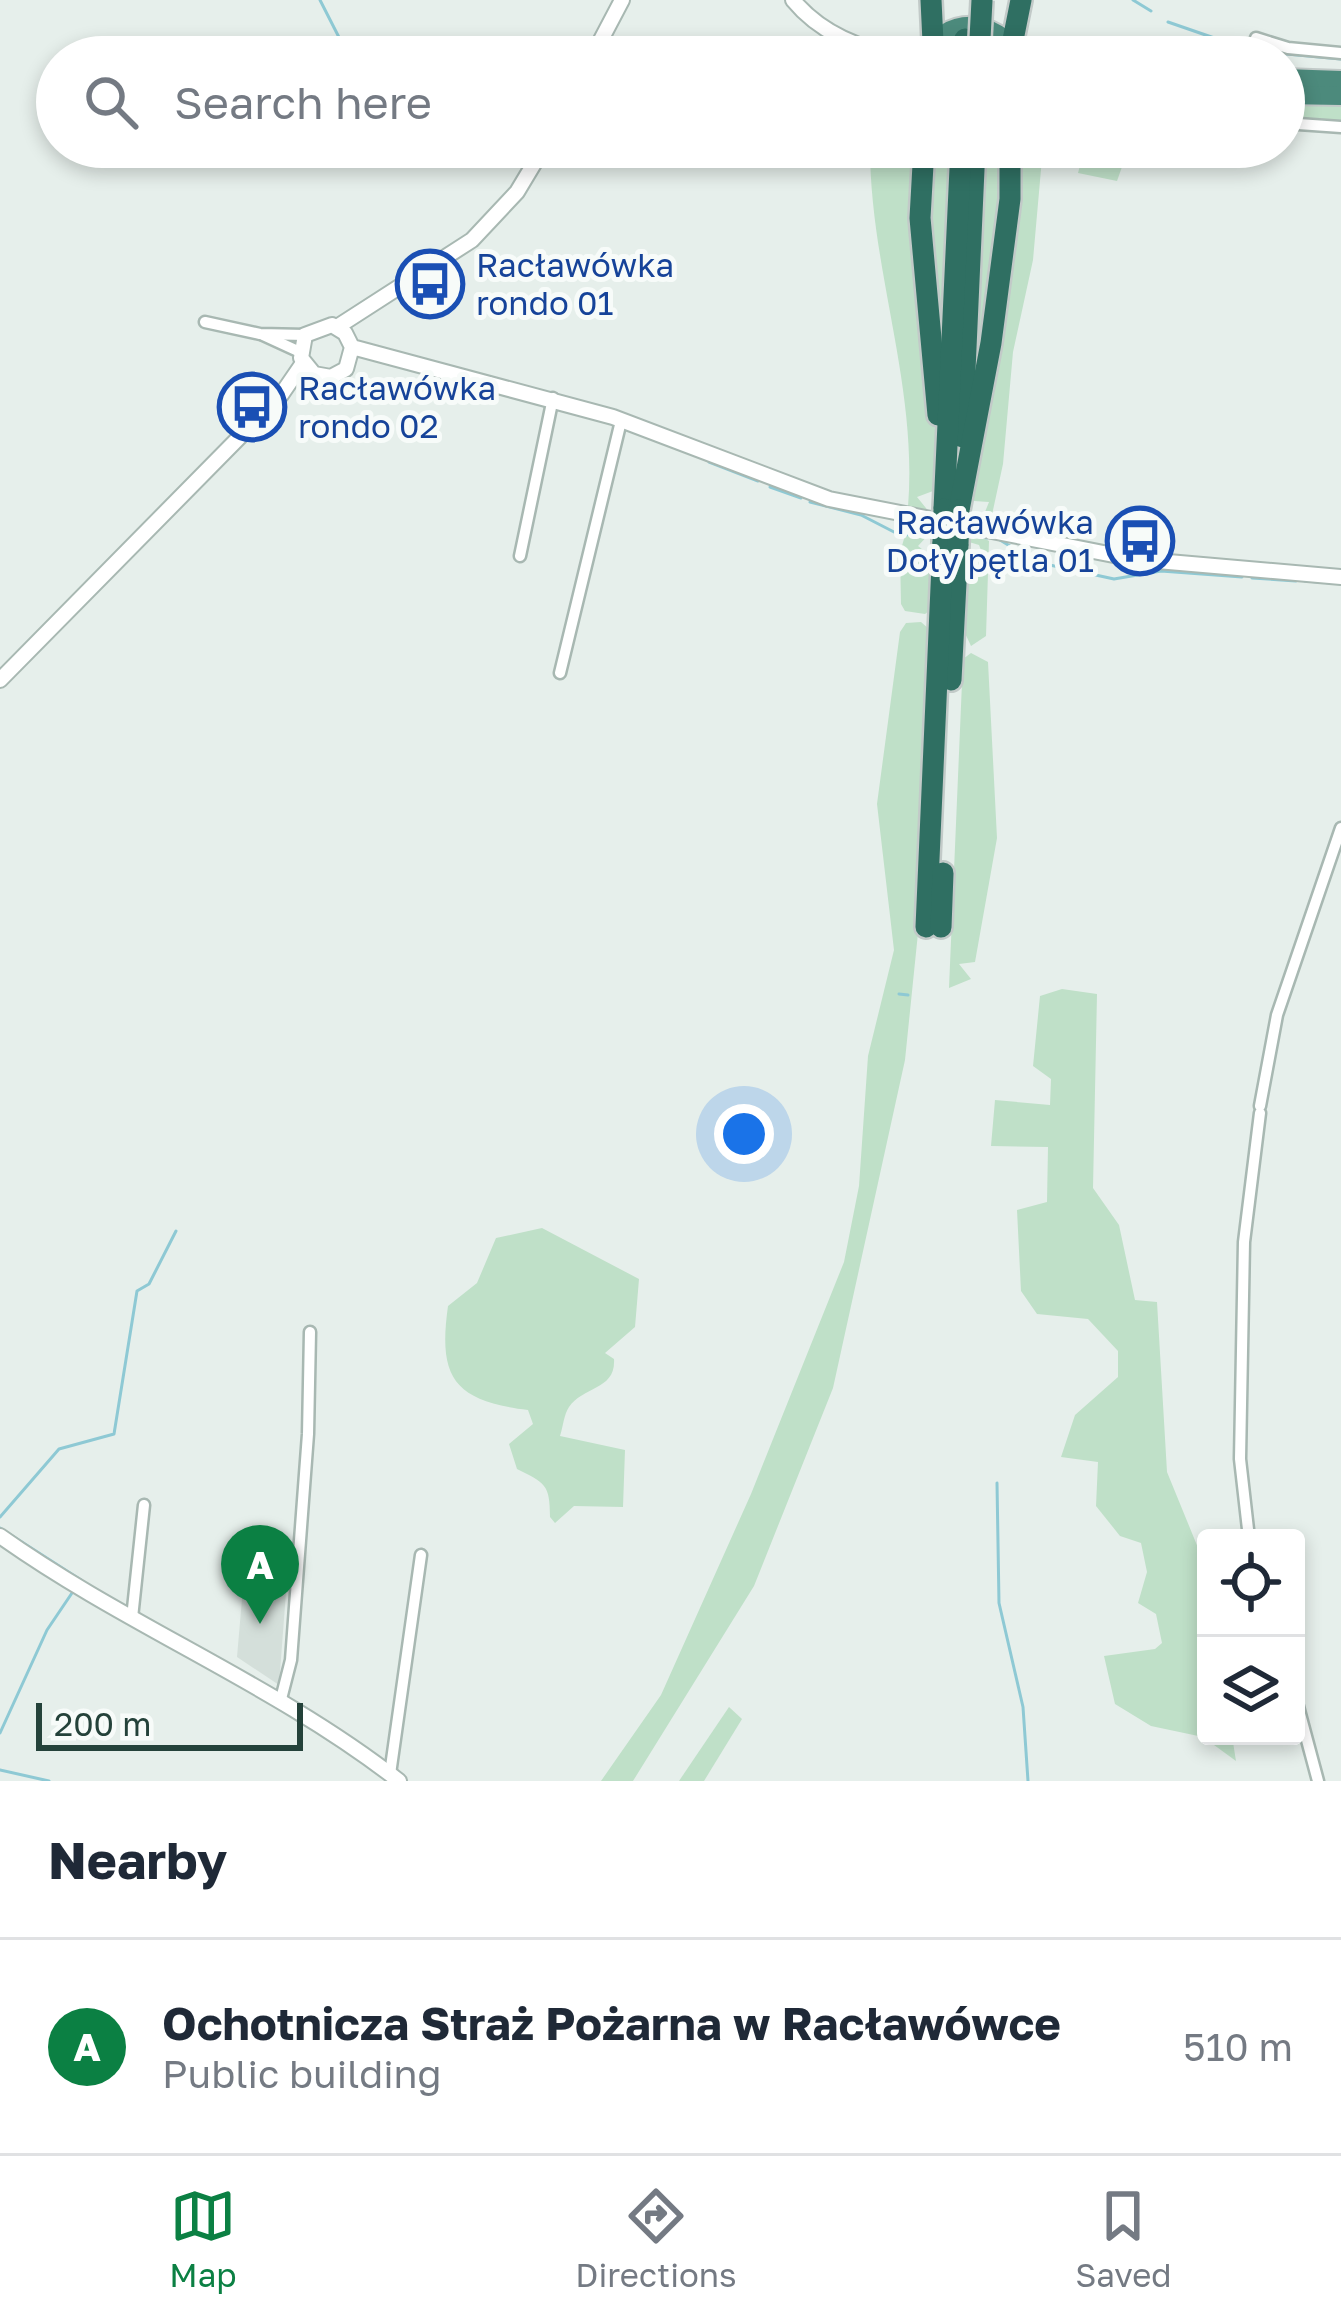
<!DOCTYPE html>
<html lang="en">
<head>
<meta charset="utf-8">
<style>
  body { margin:0; font-family:"Golos Text",sans-serif; background:#f2f2f3; color:#1f2937 }
  .controls { position:absolute; right:36px; bottom:36px; display:grid; overflow:hidden; border-radius:12px; box-shadow:0 6px 18px #0003 }
  .controls button { width:108px; height:108px; display:grid; place-items:center; padding:0; border:0; border-bottom:3px solid #e0e1e3; background:#fff; color:#1f2937; font:60px sans-serif }
  .scale { position:absolute; left:36px; bottom:30px; width:267px; box-sizing:border-box; padding-left:12px; border:6px solid #24423a; border-top:0; font-size:33px; line-height:42px; white-space:nowrap; color:#24423a; -webkit-text-stroke:9px #f7fbf9; paint-order:stroke }
  .you { position:absolute; left:744px; top:1134px; width:42px; height:42px; margin:-30px; border:9px solid #fff; border-radius:50%; background:#1a73e8; box-shadow:0 0 0 18px #1a73e833 }
  .badge { display:grid; place-items:center; width:78px; height:78px; border-radius:50%; background:#0b8043; color:#fff; font-size:39px; font-weight:700 }
  .pin { position:absolute; translate:-50% -99px; filter:drop-shadow(0 3px 6px #0008) }
  .pin::after { content:''; position:absolute; top:63px; width:42px; height:36px; background:inherit; clip-path:polygon(0 0,100% 0,50% 100%) }
  .list { margin:0; padding:0; list-style:none }
  h2 { display:flex; justify-content:space-between; align-items:center; height:156px; margin:0; padding:0 48px; font-size:51px }
  h2 small { font-size:39px; font-weight:400; color:#747a83 }
  .list li { display:grid; grid-template-columns:78px 1fr auto; gap:36px; align-items:center; box-sizing:border-box; height:216px; padding:0 48px; border-top:3px solid #e0e1e3 }
  .list b { display:block; font-size:45px; white-space:nowrap }
  .list p { margin:0; font-size:39px; white-space:nowrap; color:#747a83 }
  .list em { font-size:39px; font-style:normal; color:#747a83 }
  .icon { flex:none; width:66px; height:66px; fill:none; stroke:currentColor; stroke-width:2; stroke-linecap:round; stroke-linejoin:round }
  .map { position:relative; flex:none; width:1341px; height:1781px; overflow:hidden }
  .search { position:absolute; background:#fff; box-shadow:0 6px 18px #0003; left:36px; right:36px; top:36px; height:132px; display:flex; align-items:center; gap:30px; box-sizing:border-box; padding:0 42px; border-radius:66px; color:#747a83; font-size:45px }
  .sheet { height:372px; background:#fff }
  nav { display:flex; justify-content:space-around; align-items:center; box-sizing:border-box; height:168px; border-top:3px solid #e0e1e3; background:#fff; font-size:33px; color:#747a83 }
  nav a { display:grid; justify-items:center; gap:6px }
  nav .on { color:#0b8043 }
  .map>svg:first-child { display:block }
  .built { fill:#d4dfda }
  .green { fill:#bfe0c8 }
  .lines { fill:none; stroke-linecap:round; stroke-linejoin:round }
  .stream { stroke:#8ec9d4; stroke-width:3 }
  .minor-casing { stroke:#a8b8b2; stroke-width:15 }
  .tertiary-casing { stroke:#a8b8b2; stroke-width:18 }
  .trunk-casing { stroke:#c2cac8; stroke-width:22 }
  .motorway-casing { stroke:#c2cac8; stroke-width:26 }
  .minor { stroke:#fff; stroke-width:10 }
  .tertiary { stroke:#fff; stroke-width:14 }
  .trunk { stroke:#4c8a7c; stroke-width:18 }
  .motorway { stroke:#2f6f62; stroke-width:21 }
  .motorway-bridge-casing { stroke:#c2cac8; stroke-width:26; stroke-linecap:butt }
  .motorway-bridge { stroke:#2f6f62; stroke-width:21 }
  .labels { text-anchor:middle; stroke-width:10; stroke-linejoin:round; paint-order:stroke }
  .transit-label { font-size:33px; fill:#164399; stroke:#f7fbf9; text-anchor:start }
</style>
</head>
<body>
<div class="map">
<svg width="1341" height="1781" viewBox="0 0 1341 1781">
  <rect width="100%" height="100%" fill="#e6efeb"/>
  <polygon class="built" points="245,1564 287,1579 279,1685 237,1657"/>
  <g class="green">
    <polygon points="1284,100 1341,101 1341,122 1284,119"/>
    <path d="M870,147H919L936,448L933,491L917,497L930,513L908,507C918,385 870,269 870,147Z"/>
    <polygon points="929,147 952,155 941,389 924,181"/>
    <polygon points="1005,147 1006,153 973,413 983,156"/>
    <polygon points="1015,147 1043,147 1033,260 1013,352 1003,464 990,524 970,520 985,512 989,502 974,501 972,494"/>
    <polygon points="1085,147 1129,147 1117,181 1078,173"/>
    <polygon points="909,521 930,524 930,533 918,546 931,556 929,611 925,614 905,611 901,604 900,553"/>
    <polygon points="970,531 989,541 986,636 971,646 964,631 968,565 971,557 983,555 979,545 969,542"/>
    <polygon points="921,622 929,629 918,933 905,1060 833,1388 754,1586 633,1781 601,1781 661,1695 751,1494 844,1262 859,1186 868,1056 894,950 877,804 900,632 906,623"/>
    <polygon points="971,653 988,662 997,838 975,962 959,964 971,979 949,988 963,659"/>
    <polygon points="1062,989 1097,994 1093,1188 1119,1225 1135,1300 1157,1302 1167,1472 1203,1560 1197,1617 1206,1654 1206,1736 1232,1736 1236,1761 1203,1737 1151,1726 1115,1704 1104,1656 1155,1649 1162,1643 1156,1614 1138,1603 1147,1572 1141,1543 1120,1536 1096,1506 1098,1462 1061,1457 1075,1415 1118,1377 1118,1351 1088,1319 1037,1314 1021,1291 1017,1210 1047,1202 1048,1147 991,1146 995,1100 1050,1105 1051,1079 1033,1066 1040,996"/>
    <path d="M542,1228L639,1279L635,1327L605,1353L614,1359C616,1390 583,1386 569,1407C564,1414 563,1427 560,1436L625,1450L623,1507L574,1506L555,1523L550,1517C550,1484 545,1483 517,1469L509,1444L533,1424L528,1410C453,1401 438,1377 448,1306L477,1283L496,1238Z"/>
    <polygon points="729,1707 742,1719 704,1781 679,1781"/>
  </g>
  <g class="lines">
    <g class="stream">
      <polyline points="320,0 349,57"/>
      <polyline points="1133,0 1151,11"/>
      <polyline points="1168,22 1252,51 1341,59"/>
      <polyline points="709,462 758,481"/>
      <polyline points="770,487 801,498"/>
      <polyline points="810,502 861,515 894,532"/>
      <polyline points="966,534 987,538"/>
      <polyline points="906,535 933,529"/>
      <polyline points="1000,540 1036,562 1114,579 1161,571 1242,577"/>
      <polyline points="1252,578 1296,581"/>
      <polyline points="1305,581 1332,583"/>
      <polyline points="899,994 908,995"/>
      <polyline points="997,1483 999,1603 1023,1707 1028,1781"/>
      <polyline points="0,1517 59,1449 114,1434 137,1291 149,1284 176,1231"/>
      <polyline points="0,1528 81,1580"/>
      <polyline points="0,1733 47,1630 72,1593"/>
      <polyline points="0,1770 49,1781"/>
    </g>
    <defs>
      <g id="minor">
        <polyline points="1256,38 1288,48 1341,53"/>
        <polyline points="1284,123 1341,127"/>
        <polyline points="205,322 260,334 305,335"/>
        <polyline points="263,335 300,352"/>
        <polyline points="520,556 553,398"/>
        <polyline points="560,673 621,421"/>
        <polyline points="1260,1106 1277,1015 1341,828"/>
        <polyline points="1249,1538 1240,1459 1244,1242 1260,1113"/>
        <polyline points="132,1618 144,1505"/>
        <polyline points="281,1699 291,1660 308,1434 310,1332"/>
        <polyline points="1296,1699 1318,1781"/>
        <polyline points="390,1774 421,1555"/>
      </g>
      <g id="tertiary">
        <path d="M793,0C821,34 863,50 904,57"/>
        <polyline points="592,57 622,0"/>
        <polyline points="337,327 472,240 517,192 544,147"/>
        <polyline points="352,347 346,369 331,377 314,374 301,358 305,335 332,325 345,333 352,347 613,417 829,499 1134,559 1341,577"/>
        <polyline points="0,680 281,395 303,363"/>
        <path d="M0,1536C128,1627 275,1684 399,1781"/>
      </g>
      <g id="trunk">
        <path d="M923,57C945,15 997,16 1018,57"/>
        <polyline points="1284,78 1341,80"/>
        <polyline points="1284,95 1341,96"/>
      </g>
      <g id="motorway">
        <polyline points="931,0 933,42"/>
        <polyline points="1012,45 1021,0"/>
        <polyline points="964,57 965,39"/>
        <polyline points="924,147 920,218 938,415"/>
        <polyline points="962,437 975,147"/>
        <polyline points="944,509 961,147"/>
        <polyline points="959,510 991,343 1010,199 1010,147"/>
        <polyline points="951,680 958,544"/>
        <polyline points="926,927 943,542"/>
        <polyline points="941,927 943,873"/>
      </g>
    </defs>
    <use href="#minor" class="minor-casing"/>
    <use href="#tertiary" class="tertiary-casing"/>
    <use href="#trunk" class="trunk-casing"/>
    <use href="#motorway" class="motorway-casing"/>
    <use href="#minor" class="minor"/>
    <use href="#tertiary" class="tertiary"/>
    <use href="#trunk" class="trunk"/>
    <use href="#motorway" class="motorway"/>
    <defs>
      <g id="motorway-bridge">
        <polyline points="980,39 982,0"/>
        <polyline points="943,542 944,509"/>
        <polyline points="958,544 959,510"/>
      </g>
    </defs>
    <use href="#motorway-bridge" class="motorway-bridge-casing"/>
    <use href="#motorway-bridge" class="motorway-bridge"/>
  </g>
  <defs>
    <symbol id="bus-ring" viewBox="-11 -11 22 22"><circle r="9.5" fill="#f7fbf9" stroke="#1a4fb4" stroke-width="1.5"/><path d="M-5-6H5V4H4V6H2V4H-2V6H-4V4H-5ZM-3.5-4V0h7V-4ZM-3.5 1.2v1.5H-2V1.2ZM2 1.2v1.5H3.5V1.2Z" fill="#1a4fb4"/></symbol>
  </defs>
  <g fill-rule="evenodd">
    <use href="#bus-ring" x="392" y="246" width="76" height="76"/>
    <use href="#bus-ring" x="214" y="369" width="76" height="76"/>
    <use href="#bus-ring" x="1102" y="503" width="76" height="76"/>
  </g>
  <g class="labels">
    <g class="transit-label">
      <text x="476" y="277">Racławówka<tspan x="476" dy="38">rondo 01</tspan></text>
      <text x="298" y="400">Racławówka<tspan x="298" dy="38">rondo 02</tspan></text>
      <text x="1094" y="534" text-anchor="end">Racławówka<tspan x="1094" dy="38">Doły pętla 01</tspan></text>
    </g>
  </g>
</svg>
<div class="controls">
<button><svg class="icon" aria-label="locate" viewBox="0 0 24 24"><circle cx="12" cy="12" r="6"/><path d="M12 2v4M12 18v4M2 12h4M18 12h4"/></svg></button>
<button><svg class="icon" aria-label="layers" viewBox="0 0 24 24"><path d="M12 4l9 5-9 5-9-5zM3 14l9 5 9-5"/></svg></button>
</div>
<div class="scale">200 m</div>
<div class="you"></div>
<div class="pin badge" style="left:260px;top:1624px">A</div>
<div class="search"><svg class="icon" aria-label="search" viewBox="0 0 24 24"><circle cx="10" cy="10" r="6"/><path d="M15 15l6 6"/></svg>Search here</div>
</div>
<section class="sheet">
<h2>Nearby<small></small></h2>
<ul class="list">
<li><span class="badge">A</span><div><b>Ochotnicza Straż Pożarna w Racławówce</b><p>Public building</p></div><em>510 m</em></li>
</ul>
</section>
<nav>
<a class="on"><svg class="icon" aria-label="map" viewBox="0 0 24 24"><path d="M3 6l6-2 6 2 6-2v14l-6 2-6-2-6 2zM9 4v14M15 6v14"/></svg>Map</a>
<a><svg class="icon" aria-label="directions" viewBox="0 0 24 24"><path d="M12 3l9 9-9 9-9-9zM9 14v-3h6M13 9l2 2-2 2"/></svg>Directions</a>
<a><svg class="icon" aria-label="saved" viewBox="0 0 24 24"><path d="M7 4h10v16l-5-4-5 4z"/></svg>Saved</a>
</nav>
</body>
</html>
